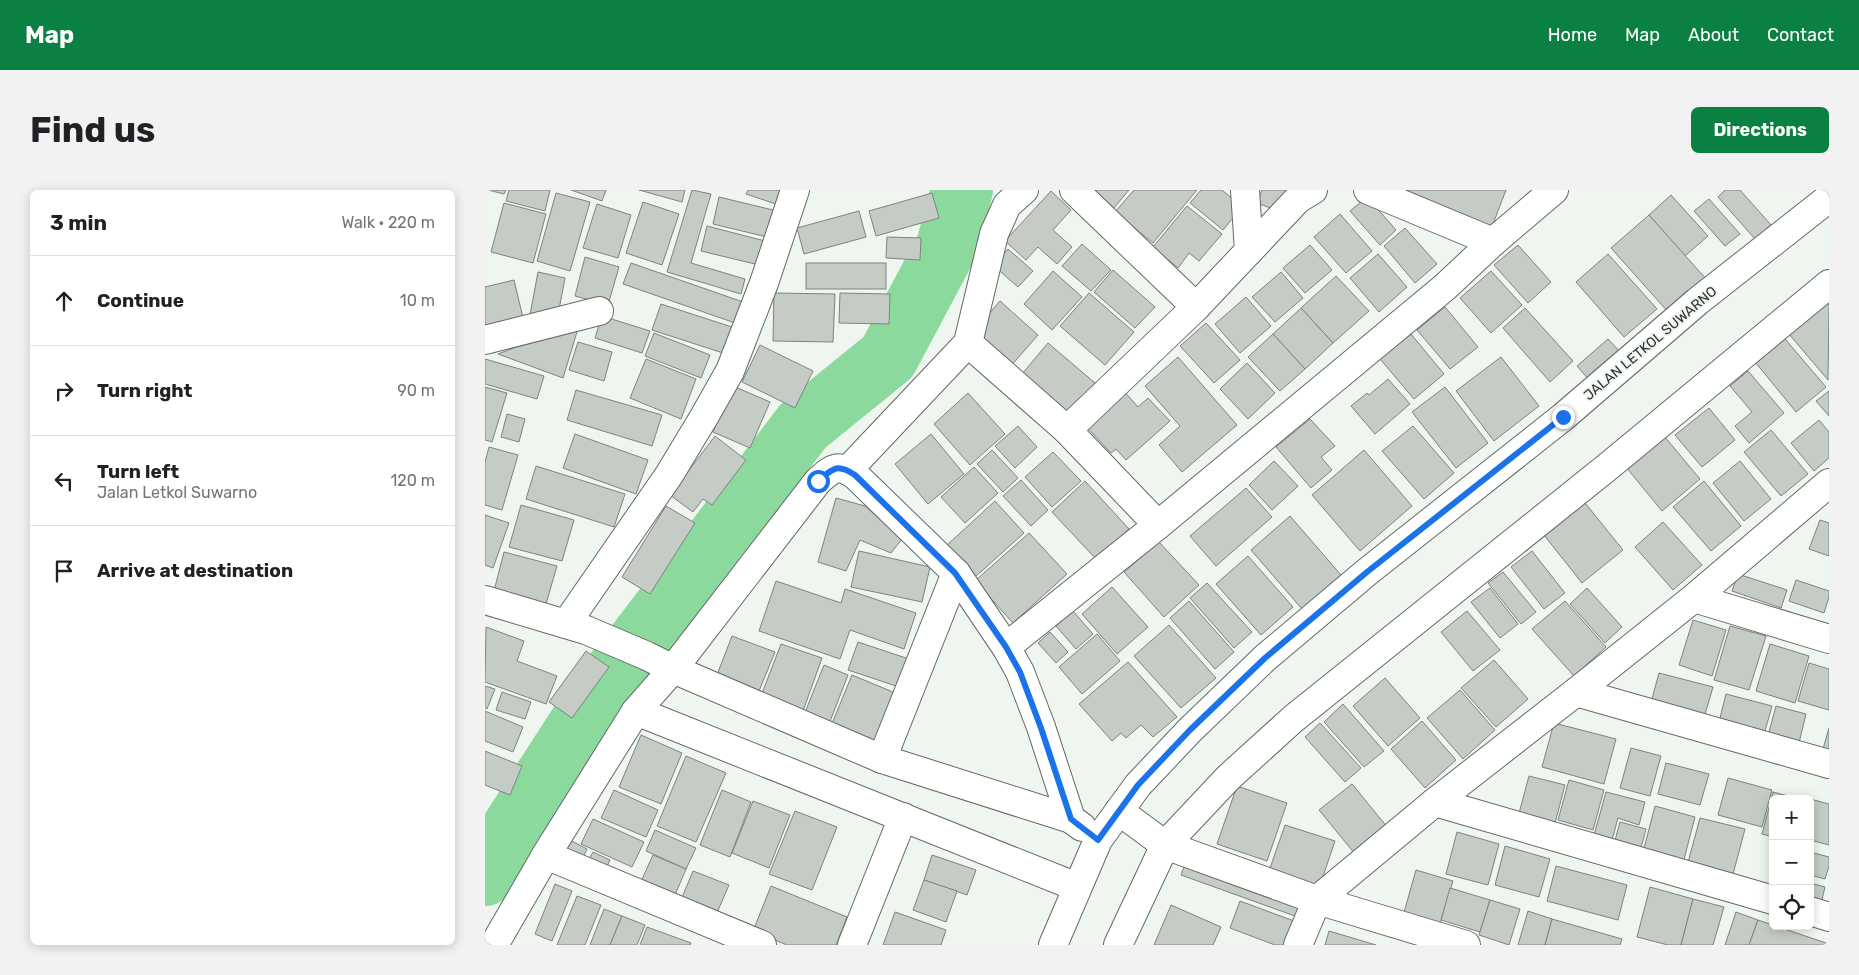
<!DOCTYPE html>
<html lang="en">
<head>
<meta charset="utf-8">
<style>
  body { margin:0; font-family:Rubik,sans-serif; background:#f2f2f2; color:#202124 }
  .controls { position:absolute; right:15px; bottom:15px; display:grid; overflow:hidden; border-radius:8px; box-shadow:0 2px 12px #0003 }
  .controls button { width:45px; height:45px; display:grid; place-items:center; padding:0; border:0; border-bottom:1px solid #e0e0e0; background:#fff; color:#202124; font:25px sans-serif }
  .stop { position:absolute; width:15px; height:15px; margin:-11px; border:4px solid #1a73e8; border-radius:50%; background:#fff }
  .stop.end { background:#1a73e8; border-color:#fff; box-shadow:0 1px 5px #0008 }
  .list { margin:0; padding:0; list-style:none }
  h2 { display:flex; justify-content:space-between; align-items:center; height:65px; margin:0; padding:0 20px; font-size:21px }
  h2 small { font-size:16px; font-weight:400; color:#757577 }
  .list li { display:grid; grid-template-columns:32px 1fr auto; gap:15px; align-items:center; box-sizing:border-box; height:90px; padding:0 20px; border-top:1px solid #e0e0e0 }
  .list b { display:block; font-size:19px; white-space:nowrap }
  .list p { margin:0; font-size:16px; white-space:nowrap; color:#757577 }
  .list em { font-size:16px; font-style:normal; color:#757577 }
  .icon { flex:none; width:28px; height:28px; fill:none; stroke:currentColor; stroke-width:2; stroke-linecap:round; stroke-linejoin:round }
  .map { position:relative; flex:none; width:1344px; height:755px; overflow:hidden; border-radius:8px }
  header { display:flex; align-items:center; gap:30px; box-sizing:border-box; height:70px; padding:0 25px; background:#0b8043; color:#fff }
  header strong { font-size:24px }
  nav { display:flex; gap:28px; margin-inline-start:auto; font-size:18px }
  .intro { display:flex; align-items:center; justify-content:space-between; box-sizing:border-box; height:120px; padding:0 30px }
  h1 { margin:0; font-size:35px }
  .button { padding:12px 22px; border-radius:8px; background:#0b8043; color:#fff; font-size:18px; font-weight:700 }
  main { display:flex; gap:30px; padding:0 30px }
  aside { flex:1; background:#fff; border-radius:8px; box-shadow:0 2px 12px #0003 }
  .map>svg:first-child { display:block }
  .lines { fill:none; stroke-linecap:round; stroke-linejoin:round }
  .river { stroke:#8bd99d; stroke-width:62 }
  .building { fill:#c4ccc5; stroke:#7d847e }
  .street-casing { stroke:#636a64; stroke-width:30 }
  .secondary-casing { stroke:#636a64; stroke-width:30 }
  .street { stroke:#fff; stroke-width:28 }
  .secondary { stroke:#fff; stroke-width:28 }
  .route { stroke:#1a73e8; stroke-width:6 }
  .labels { text-anchor:middle; stroke-width:4; stroke-linejoin:round; paint-order:stroke }
  .street-label { font-size:14px; fill:#323533; stroke:#eef6ef }
</style>
</head>
<body>
<header>
<strong>Map</strong>
<nav><a>Home</a><a>Map</a><a>About</a><a>Contact</a></nav>
</header>
<div class="intro"><h1>Find us</h1><a class="button">Directions</a></div>
<main>
<aside>
<h2>3 min<small>Walk · 220 m</small></h2>
<ul class="list">
<li><svg class="icon" aria-label="ahead" viewBox="0 0 24 24"><path d="M12 20V5M6 11l6-6 6 6"/></svg><div><b>Continue</b></div><em>10 m</em></li>
<li><svg class="icon" aria-label="right" viewBox="0 0 24 24"><path d="M7 20v-9h11M14 6l5 5-5 5"/></svg><div><b>Turn right</b></div><em>90 m</em></li>
<li><svg class="icon" aria-label="left" viewBox="0 0 24 24"><path d="M17 20v-9H6M10 6l-5 5 5 5"/></svg><div><b>Turn left</b><p>Jalan Letkol Suwarno</p></div><em>120 m</em></li>
<li><svg class="icon" aria-label="arrive" viewBox="0 0 24 24"><path d="M6 21V4h12l-3 4 3 4H6"/></svg><div><b>Arrive at destination</b></div></li>
</ul>
</aside>
<div class="map">
<svg width="1344" height="755" viewBox="0 0 1344 755">
  <rect width="100%" height="100%" fill="#eef6ef"/>
  <g class="lines">
    <polyline class="river" points="0,685 7,670 116,501 318,236 403,167 462,56 477,0"/>
  </g>
  <g class="building">
    <polygon points="3,0 21,0 19,4"/>
    <polygon points="24,0 65,0 60,21 21,11"/>
    <polygon points="86,0 121,0 117,11"/>
    <polygon points="154,0 200,0 197,12"/>
    <polygon points="207,0 226,4 206,73 260,89 256,104 182,82"/>
    <polygon points="263,0 296,0 291,14 261,4"/>
    <polygon points="605,0 644,0 623,25"/>
    <polygon points="649,0 712,0 668,53 630,22"/>
    <polygon points="716,0 737,0 757,17 738,40 705,13"/>
    <polygon points="777,0 806,0 796,22 772,13"/>
    <polygon points="900,0 1021,0 1006,39"/>
    <polygon points="1240,0 1255,0 1286,35 1270,49 1233,7"/>
    <polygon points="566,1 586,20 568,40 587,57 572,74 553,57 541,70 520,51"/>
    <polygon points="71,3 105,12 85,81 52,71"/>
    <polygon points="447,3 454,28 391,46 384,21"/>
    <polygon points="1186,5 1223,46 1200,66 1164,25"/>
    <polygon points="234,7 288,20 282,47 228,34"/>
    <polygon points="882,7 911,40 895,55 865,21"/>
    <polygon points="1224,9 1255,44 1240,56 1209,21"/>
    <polygon points="158,12 194,24 177,75 141,63"/>
    <polygon points="19,13 61,24 48,73 6,62"/>
    <polygon points="112,14 146,25 133,68 98,58"/>
    <polygon points="702,16 737,44 714,71 704,63 693,78 668,57"/>
    <polygon points="374,21 381,47 319,64 312,38"/>
    <polygon points="855,24 887,61 861,83 829,47"/>
    <polygon points="1164,25 1222,90 1184,123 1126,58"/>
    <polygon points="222,36 280,51 274,75 216,61"/>
    <polygon points="920,38 952,74 930,93 899,56"/>
    <polygon points="402,47 436,48 435,70 401,68"/>
    <polygon points="597,54 626,80 606,101 577,76"/>
    <polygon points="825,55 847,80 820,103 798,78"/>
    <polygon points="1033,55 1066,92 1043,113 1009,75"/>
    <polygon points="523,59 548,81 533,97 509,76"/>
    <polygon points="893,64 922,97 894,122 865,88"/>
    <polygon points="1123,64 1172,119 1139,147 1091,92"/>
    <polygon points="100,67 134,77 123,115 90,106"/>
    <polygon points="146,73 261,113 253,134 138,94"/>
    <rect x="321" y="73" width="80" height="26"/>
    <polygon points="628,80 670,117 650,138 609,102"/>
    <polygon points="568,81 597,107 567,140 539,114"/>
    <polygon points="1006,81 1037,115 1006,143 975,108"/>
    <polygon points="53,82 80,88 72,130 45,125"/>
    <polygon points="796,82 818,108 790,132 767,107"/>
    <polygon points="851,86 884,121 848,153 816,118"/>
    <polygon points="29,90 39,132 0,141 0,97"/>
    <polygon points="289,103 350,104 348,152 288,151"/>
    <polygon points="355,103 405,104 404,134 354,133"/>
    <polygon points="604,103 649,142 620,175 575,136"/>
    <polygon points="761,107 786,136 755,163 730,134"/>
    <polygon points="515,111 553,145 525,177 487,143"/>
    <polygon points="1342,112 1344,115 1343,190 1304,144"/>
    <polygon points="176,114 247,137 238,163 167,140"/>
    <polygon points="960,117 993,157 965,179 932,140"/>
    <polygon points="816,118 848,153 820,179 788,144"/>
    <polygon points="1040,118 1088,171 1065,192 1018,138"/>
    <polygon points="117,126 165,141 157,163 110,148"/>
    <polygon points="95,132 78,188 13,164"/>
    <polygon points="721,133 755,170 729,193 695,156"/>
    <polygon points="169,143 225,165 216,188 160,166"/>
    <polygon points="788,144 820,179 795,201 763,167"/>
    <polygon points="926,144 959,184 929,209 895,169"/>
    <polygon points="1123,149 1138,165 1106,192 1092,176"/>
    <polygon points="1300,149 1341,197 1311,222 1271,173"/>
    <polygon points="93,152 127,162 119,191 84,180"/>
    <polygon points="563,153 610,193 584,223 537,184"/>
    <polygon points="275,155 328,181 310,218 257,192"/>
    <polygon points="693,167 752,235 697,282 674,255 695,236 660,196"/>
    <polygon points="1016,167 1054,216 1009,251 971,201"/>
    <polygon points="0,169 59,186 52,209 0,194"/>
    <polygon points="161,169 211,189 196,229 145,208"/>
    <polygon points="762,173 790,203 763,229 735,199"/>
    <polygon points="1263,181 1299,223 1264,253 1250,236 1267,222 1245,196"/>
    <polygon points="903,189 925,214 890,244 866,216 882,203 884,205"/>
    <polygon points="248,196 285,212 265,258 228,242"/>
    <polygon points="0,197 22,203 7,252 0,250"/>
    <polygon points="960,197 1003,253 971,278 927,222"/>
    <polygon points="91,200 177,225 167,256 82,230"/>
    <polygon points="639,201 653,217 663,208 685,231 641,270 631,259 626,263 600,235"/>
    <polygon points="1344,201 1344,226 1331,211"/>
    <polygon points="483,203 520,244 485,275 449,234"/>
    <polygon points="1224,218 1250,250 1217,277 1190,245"/>
    <polygon points="22,224 40,229 34,252 16,247"/>
    <polygon points="825,229 850,256 836,267 847,280 826,298 791,257"/>
    <polygon points="1334,230 1344,242 1344,268 1329,281 1306,253"/>
    <polygon points="533,236 552,257 530,278 510,256"/>
    <polygon points="928,236 969,283 939,309 897,261"/>
    <polygon points="1174,240 1215,289 1177,321 1136,271"/>
    <polygon points="1286,240 1323,284 1296,306 1259,262"/>
    <polygon points="90,244 163,270 151,304 78,278"/>
    <polygon points="446,244 479,284 443,314 410,274"/>
    <polygon points="230,246 261,270 227,315 218,309 208,322 185,305"/>
    <polygon points="4,257 33,265 17,320 0,315 0,272"/>
    <polygon points="507,260 533,288 518,302 492,274"/>
    <polygon points="879,260 927,316 875,361 827,305"/>
    <polygon points="568,262 596,291 567,317 540,287"/>
    <polygon points="789,271 813,296 787,320 764,295"/>
    <polygon points="1255,271 1286,309 1259,331 1228,293"/>
    <polygon points="51,276 140,304 129,337 41,309"/>
    <polygon points="489,277 513,303 480,333 456,307"/>
    <polygon points="536,290 563,320 546,336 518,306"/>
    <polygon points="600,291 644,339 611,369 567,322"/>
    <polygon points="1219,291 1256,336 1226,361 1188,317"/>
    <polygon points="761,298 787,327 731,376 705,346"/>
    <polygon points="351,308 380,316 417,349 406,363 375,350 361,381 333,372"/>
    <polygon points="1096,308 1138,360 1097,393 1055,340"/>
    <polygon points="510,311 539,343 490,387 461,356"/>
    <polygon points="36,315 89,330 77,371 24,357"/>
    <polygon points="181,316 210,333 165,404 137,387"/>
    <polygon points="0,325 24,333 8,378 0,375"/>
    <polygon points="805,326 856,385 817,419 766,360"/>
    <polygon points="1335,330 1344,333 1344,366 1324,359"/>
    <polygon points="1178,332 1217,375 1188,400 1150,357"/>
    <polygon points="544,343 582,384 528,433 490,391"/>
    <polygon points="674,352 714,395 679,427 639,382"/>
    <polygon points="374,361 445,377 437,412 366,397"/>
    <polygon points="1047,361 1080,403 1059,419 1026,377"/>
    <polygon points="19,362 72,376 61,414 9,401"/>
    <polygon points="763,366 808,417 776,445 731,394"/>
    <polygon points="1018,382 1051,422 1036,434 1003,393"/>
    <polygon points="1253,384 1302,400 1296,418 1247,401"/>
    <polygon points="1311,390 1344,401 1344,407 1339,423 1304,411"/>
    <polygon points="291,391 356,413 360,399 431,423 419,459 365,440 355,469 274,441"/>
    <polygon points="722,393 767,442 749,458 705,408"/>
    <polygon points="627,397 663,437 632,464 597,424"/>
    <polygon points="1005,398 1033,434 1015,448 986,412"/>
    <polygon points="1102,398 1137,437 1120,453 1085,414"/>
    <polygon points="704,411 749,462 730,479 685,428"/>
    <polygon points="1080,411 1121,457 1089,486 1047,439"/>
    <polygon points="588,421 608,444 591,459 571,436"/>
    <polygon points="982,421 1015,460 988,481 956,442"/>
    <polygon points="1208,430 1241,440 1227,486 1194,475"/>
    <polygon points="684,435 731,488 696,518 649,466"/>
    <polygon points="1245,436 1281,446 1264,500 1229,490"/>
    <polygon points="1,437 39,451 32,471 72,486 61,514 0,492"/>
    <polygon points="565,442 583,462 571,473 553,453"/>
    <polygon points="612,444 635,471 597,504 574,477"/>
    <polygon points="247,446 290,462 272,506 230,490"/>
    <polygon points="373,452 424,469 414,497 363,480"/>
    <polygon points="296,454 337,468 318,521 276,506"/>
    <polygon points="1285,454 1324,466 1310,513 1271,501"/>
    <polygon points="101,461 124,477 87,528 64,512"/>
    <polygon points="1009,470 1043,509 1011,537 976,498"/>
    <polygon points="643,472 692,527 668,547 656,535 641,548 636,543 627,551 594,514"/>
    <polygon points="1324,473 1344,479 1344,520 1313,511"/>
    <polygon points="339,475 363,485 344,534 319,525"/>
    <polygon points="1174,483 1228,497 1218,531 1165,516"/>
    <polygon points="367,485 415,505 393,556 346,536"/>
    <polygon points="900,488 935,528 903,556 868,516"/>
    <polygon points="0,496 10,499 2,519 0,518"/>
    <polygon points="975,500 1010,540 978,569 942,528"/>
    <polygon points="17,502 46,512 40,529 11,520"/>
    <polygon points="1241,504 1287,516 1278,548 1233,536"/>
    <polygon points="858,514 899,561 879,577 839,532"/>
    <polygon points="1291,516 1321,524 1312,561 1281,553"/>
    <polygon points="0,521 38,537 28,562 0,551"/>
    <polygon points="937,531 971,570 940,598 906,559"/>
    <polygon points="835,533 876,578 860,592 820,547"/>
    <polygon points="1069,533 1131,549 1119,594 1057,577"/>
    <polygon points="1344,538 1344,568 1336,566"/>
    <polygon points="156,545 197,563 176,614 134,597"/>
    <polygon points="1146,558 1176,566 1165,606 1135,598"/>
    <polygon points="0,561 37,576 25,605 0,595"/>
    <polygon points="201,566 241,583 211,652 172,636"/>
    <polygon points="1181,573 1224,584 1215,615 1173,604"/>
    <polygon points="1044,586 1080,595 1069,637 1033,627"/>
    <polygon points="1243,588 1287,600 1277,637 1233,625"/>
    <polygon points="1084,590 1119,600 1108,640 1073,630"/>
    <polygon points="867,594 903,638 870,664 834,620"/>
    <polygon points="752,596 802,613 782,671 732,654"/>
    <polygon points="129,600 173,620 161,647 116,628"/>
    <polygon points="237,600 266,612 245,667 215,655"/>
    <polygon points="1121,602 1160,612 1154,635 1133,628 1127,650 1109,645"/>
    <polygon points="1288,602 1315,609 1288,609 1288,647 1277,644"/>
    <polygon points="1325,609 1344,614 1344,655 1325,650"/>
    <polygon points="268,611 305,625 284,678 247,663"/>
    <polygon points="1170,616 1210,627 1197,677 1157,666"/>
    <polygon points="310,621 352,637 327,700 284,684"/>
    <polygon points="1215,628 1260,639 1247,688 1202,676"/>
    <polygon points="108,629 159,652 147,677 96,654"/>
    <polygon points="1135,632 1161,639 1154,665 1128,658"/>
    <polygon points="800,635 850,651 833,701 783,684"/>
    <polygon points="170,640 211,658 201,679 161,661"/>
    <polygon points="972,642 1014,654 1003,695 961,684"/>
    <polygon points="85,650 102,659 93,678 75,669"/>
    <polygon points="1020,656 1065,669 1054,707 1010,695"/>
    <polygon points="108,662 125,670 117,687 99,678"/>
    <polygon points="1325,662 1344,667 1344,676 1340,689 1325,685"/>
    <polygon points="168,665 201,679 187,712 153,698"/>
    <polygon points="447,665 491,680 482,705 439,690"/>
    <polygon points="703,666 828,711 821,730 696,685"/>
    <polygon points="1071,676 1142,695 1133,730 1062,711"/>
    <polygon points="931,680 968,691 954,737 918,726"/>
    <polygon points="208,681 244,695 231,725 196,710"/>
    <polygon points="439,690 472,701 461,732 428,720"/>
    <polygon points="1325,693 1340,697 1335,718 1325,715"/>
    <polygon points="70,694 87,701 67,751 50,744"/>
    <polygon points="286,696 362,727 351,755 302,755 268,741"/>
    <polygon points="1165,697 1208,709 1196,755 1183,755 1152,747"/>
    <polygon points="965,698 1005,710 995,742 956,730"/>
    <polygon points="92,706 116,715 100,755 72,755"/>
    <polygon points="1208,709 1239,717 1228,755 1196,755"/>
    <polygon points="1005,710 1035,719 1024,755 994,745"/>
    <polygon points="755,711 809,731 800,755 790,755 745,738"/>
    <polygon points="686,715 736,737 728,755 669,755"/>
    <polygon points="119,719 137,726 125,755 105,755"/>
    <polygon points="1043,721 1067,729 1060,755 1033,755"/>
    <polygon points="410,722 461,740 456,755 398,755"/>
    <polygon points="1251,722 1273,730 1264,755 1240,755"/>
    <polygon points="137,726 160,735 152,755 125,755"/>
    <polygon points="1067,729 1137,749 1135,755 1060,755"/>
    <polygon points="1273,730 1341,753 1340,755 1264,755"/>
    <polygon points="162,737 206,753 205,755 155,755"/>
    <polygon points="844,741 891,755 840,755"/>
  </g>
  <g class="lines">
    <defs>
      <g id="street">
        <polyline points="589,0 711,117"/>
        <polyline points="760,0 764,61"/>
        <polyline points="883,0 1008,52"/>
        <polyline points="0,150 114,121"/>
        <polyline points="483,153 582,240 673,335"/>
        <polyline points="582,240 711,117 813,9 828,0"/>
        <polyline points="363,280 483,153 509,44 522,15 539,0"/>
        <polyline points="1209,408 1344,449"/>
        <polyline points="0,410 101,440 162,466 188,479 397,569 586,629 597,637"/>
        <polyline points="81,434 184,285 219,227 245,181 279,93 310,0"/>
        <polyline points="521,457 673,335 960,97 1008,52 1069,0"/>
        <polyline points="1091,502 1344,574"/>
        <polyline points="151,521 592,697"/>
        <polyline points="397,569 471,383"/>
        <polyline points="950,612 1288,710"/>
        <polyline points="634,621 680,655 832,710 981,755"/>
        <polyline points="61,665 277,755"/>
        <polyline points="1325,721 1344,727"/>
        <path d="M9,755L61,665L151,521L188,479L333,291C348,278 352,273 370,285L471,383L521,457L535,482L556,537L586,629"/>
        <polyline points="367,755 418,627"/>
        <polyline points="633,755 680,655 743,588 808,529 1120,279 1344,94"/>
        <polyline points="813,755 832,710 950,612 1091,502 1209,408 1344,293"/>
      </g>
      <polyline id="secondary" points="568,755 613,650 653,595 705,540 780,468 882,382 1078,227 1213,111 1344,8"/>
    </defs>
    <use href="#street" class="street-casing"/>
    <use href="#secondary" class="secondary-casing"/>
    <use href="#street" class="street"/>
    <use href="#secondary" class="secondary"/>
  </g>
  <g class="lines">
    <path class="route" d="M333,291C348,278 352,273 370,285L470,383L521,457L535,482L556,538L586,629L613,650L653,595L705,540L780,468L882,382L1078,227"/>
  </g>
  <g class="labels">
    <g class="street-label">
      <text transform="translate(1165 153) rotate(-40)" y="5">JALAN LETKOL SUWARNO</text>
    </g>
  </g>
</svg>
<div class="controls">
<button>+</button>
<button>−</button>
<button><svg class="icon" aria-label="locate" viewBox="0 0 24 24"><circle cx="12" cy="12" r="6"/><path d="M12 2v4M12 18v4M2 12h4M18 12h4"/></svg></button>
</div>
<div class="stop" style="left:333px;top:291px"></div>
<div class="stop end" style="left:1078px;top:227px"></div>
</div>
</main>
</body>
</html>
